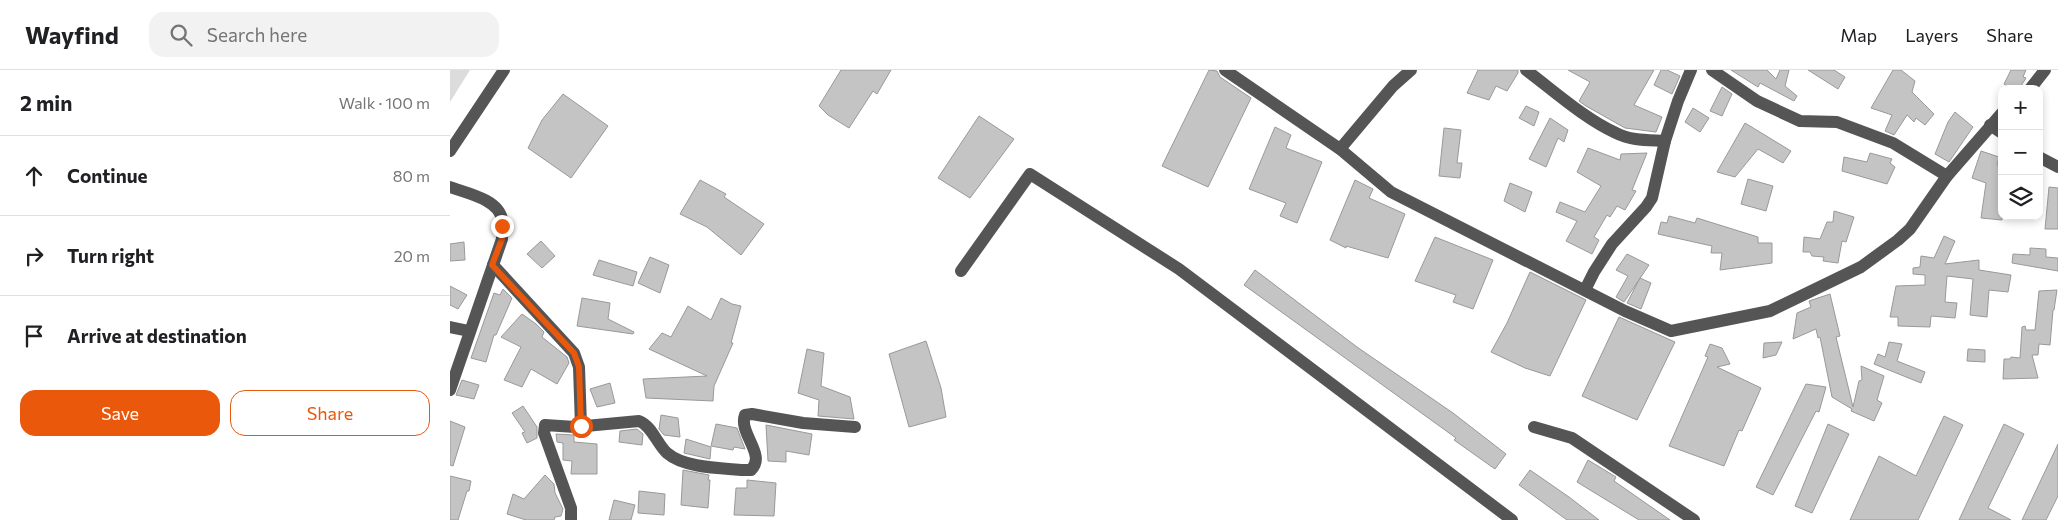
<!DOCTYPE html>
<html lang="en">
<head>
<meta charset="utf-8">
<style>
  body { margin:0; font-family:Commissioner,sans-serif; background:#f2f2f2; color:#202124 }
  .controls { position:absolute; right:15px; top:15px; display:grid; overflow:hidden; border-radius:10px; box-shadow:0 2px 8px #0003 }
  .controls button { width:45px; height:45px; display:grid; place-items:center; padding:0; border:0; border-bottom:1px solid #e0e0e0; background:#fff; color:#202124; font:25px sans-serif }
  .stop { position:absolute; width:15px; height:15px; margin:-11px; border:4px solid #ea580c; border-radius:50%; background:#fff }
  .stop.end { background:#ea580c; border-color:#fff; box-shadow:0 1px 5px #0008 }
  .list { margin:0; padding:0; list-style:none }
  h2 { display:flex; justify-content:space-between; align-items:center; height:65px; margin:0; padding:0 20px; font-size:21px }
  h2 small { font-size:16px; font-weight:400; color:#757577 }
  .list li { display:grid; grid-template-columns:32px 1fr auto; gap:15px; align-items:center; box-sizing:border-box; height:80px; padding:0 20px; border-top:1px solid #e0e0e0 }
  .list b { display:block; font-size:19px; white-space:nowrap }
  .list em { font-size:16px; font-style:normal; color:#757577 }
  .actions { display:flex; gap:10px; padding:15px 20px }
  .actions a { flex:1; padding:11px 0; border:1px solid #ea580c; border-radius:15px; text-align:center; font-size:18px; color:#ea580c }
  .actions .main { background:#ea580c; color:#fff }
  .icon { flex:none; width:28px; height:28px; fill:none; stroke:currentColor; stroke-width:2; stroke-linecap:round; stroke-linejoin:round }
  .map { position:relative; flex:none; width:1608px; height:450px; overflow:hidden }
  header { display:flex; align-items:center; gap:30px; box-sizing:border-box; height:70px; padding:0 25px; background:#fff; border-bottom:1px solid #e0e0e0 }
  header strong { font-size:24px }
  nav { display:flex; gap:28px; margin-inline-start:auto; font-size:18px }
  .search { width:350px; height:45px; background:#f2f2f2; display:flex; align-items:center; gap:12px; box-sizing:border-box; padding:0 18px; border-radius:15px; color:#757577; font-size:19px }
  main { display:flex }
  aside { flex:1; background:#fff }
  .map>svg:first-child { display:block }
  .green { fill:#dcdcdc }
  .building { fill:#c4c4c4; stroke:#999 }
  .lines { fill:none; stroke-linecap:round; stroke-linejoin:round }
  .minor { stroke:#555; stroke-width:12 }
  .route { stroke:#ea580c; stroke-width:6 }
</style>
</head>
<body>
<header>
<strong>Wayfind</strong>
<div class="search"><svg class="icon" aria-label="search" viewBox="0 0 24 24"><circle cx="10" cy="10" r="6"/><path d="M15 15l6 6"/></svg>Search here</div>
<nav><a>Map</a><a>Layers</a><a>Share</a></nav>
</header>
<main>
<aside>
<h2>2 min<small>Walk · 100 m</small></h2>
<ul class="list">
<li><svg class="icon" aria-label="ahead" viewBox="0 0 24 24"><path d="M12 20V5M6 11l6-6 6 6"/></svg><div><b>Continue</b></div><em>80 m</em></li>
<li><svg class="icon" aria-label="right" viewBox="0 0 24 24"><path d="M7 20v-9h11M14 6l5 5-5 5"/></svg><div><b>Turn right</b></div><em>20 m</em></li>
<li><svg class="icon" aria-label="arrive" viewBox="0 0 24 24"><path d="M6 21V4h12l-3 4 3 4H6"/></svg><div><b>Arrive at destination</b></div></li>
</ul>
<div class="actions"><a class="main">Save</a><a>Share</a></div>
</aside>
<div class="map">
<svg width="1608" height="450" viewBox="0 0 1608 450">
  <rect width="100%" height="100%" fill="#fff"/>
  <polygon class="green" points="0,0 20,0 0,32"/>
  <g class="building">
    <polygon points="391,0 441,0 427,24 423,21 399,58 378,45 369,36"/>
    <polygon points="759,0 767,1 770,7 801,28 758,117 712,96"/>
    <polygon points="1028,0 1068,0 1068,3 1057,21 1046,16 1039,30 1017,23"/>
    <polygon points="1118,0 1204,0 1184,35 1212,47 1206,62 1175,58 1136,36 1129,31 1140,12"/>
    <polygon points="1211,0 1217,0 1230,6 1222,24 1204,15"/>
    <polygon points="1281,0 1317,0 1326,9 1330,0 1339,0 1335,16 1347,26 1344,31 1310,13 1308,17"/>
    <polygon points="1358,0 1384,0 1395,7 1388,19"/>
    <polygon points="1443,0 1451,0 1465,11 1462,22 1484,44 1475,55 1466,48 1464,52 1457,45 1444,65 1435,61 1442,45 1421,38"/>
    <polygon points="1561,0 1576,0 1573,7 1576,8 1569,19 1561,19 1554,14"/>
    <polygon points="1272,17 1282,24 1272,46 1260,41"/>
    <polygon points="113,24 158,56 121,108 78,78 92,50"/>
    <polygon points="1076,36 1089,42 1084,56 1069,48"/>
    <polygon points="1243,38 1259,48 1250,62 1235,52"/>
    <polygon points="1505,42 1523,57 1499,92 1485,84 1498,52"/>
    <polygon points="529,46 564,69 520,128 488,108"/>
    <polygon points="1100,48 1118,60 1114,72 1108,68 1096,97 1079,89"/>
    <polygon points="1295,53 1341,81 1333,93 1308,79 1285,107 1267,102"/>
    <polygon points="825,57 841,65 836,78 872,92 847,153 830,146 836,133 799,119"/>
    <polygon points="994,58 1011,60 1007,93 1012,93 1010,108 989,106"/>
    <polygon points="1138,78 1170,90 1171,84 1197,83 1182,120 1186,121 1175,140 1167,136 1160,147 1157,145 1144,167 1149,170 1142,184 1116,171 1127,151 1106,142 1110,132 1135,142 1151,116 1127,102"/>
    <polygon points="1531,81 1549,87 1547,95 1552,97 1552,150 1531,148 1536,113 1522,108"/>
    <polygon points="1420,83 1442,89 1440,93 1445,97 1437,114 1392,101 1394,87 1417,92"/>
    <polygon points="1298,109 1323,116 1316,141 1291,134"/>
    <polygon points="250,110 276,124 274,127 314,154 291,185 257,157 230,144"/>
    <polygon points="905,110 923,119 919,128 955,144 938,188 896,176 896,178 880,170"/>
    <polygon points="1060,113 1082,122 1075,142 1054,131"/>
    <polygon points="1599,117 1608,118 1608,159 1595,159"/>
    <polygon points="1384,141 1404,147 1396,172 1392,171 1388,193 1373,191 1374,187 1362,186 1360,182 1353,182 1354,167 1370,169 1377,152 1383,152"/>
    <polygon points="1219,146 1245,153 1247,148 1308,167 1308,173 1322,173 1322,193 1270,200 1272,183 1261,183 1262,176 1208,164 1211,152 1217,153"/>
    <polygon points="1494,166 1505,171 1495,194 1529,190 1529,200 1561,205 1558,222 1539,220 1537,247 1520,245 1523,209 1497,206 1495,232 1507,233 1505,248 1481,246 1480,257 1448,256 1448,247 1440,247 1446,216 1475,215 1475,205 1463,204 1463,198 1470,197 1471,186 1484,188"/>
    <polygon points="985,167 1043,190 1023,239 1003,232 1006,225 965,211"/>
    <polygon points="91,171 105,186 92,198 77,184"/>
    <polygon points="14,172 15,190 0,191 0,174"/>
    <polygon points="1580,178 1596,179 1596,187 1608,188 1608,201 1562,193 1563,184 1580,185"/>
    <polygon points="1177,184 1199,195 1174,232 1166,227 1178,206 1166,200"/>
    <polygon points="200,187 219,195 210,223 188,213"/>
    <polygon points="149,190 187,202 183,216 143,205"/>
    <polygon points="805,200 907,277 1003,343 1056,384 1045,399 1004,370 1006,368 794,215"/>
    <polygon points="1080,202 1136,230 1100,306 1075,298 1041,282 1057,253"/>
    <polygon points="1190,208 1201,213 1191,239 1177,233"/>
    <polygon points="0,216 17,225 8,239 0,235"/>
    <polygon points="53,219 62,228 46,265 44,265 36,292 21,288 44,223 50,225"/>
    <polygon points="1607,220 1604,240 1603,240 1600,275 1589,274 1588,285 1582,285 1588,308 1553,309 1554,289 1560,289 1561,287 1570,288 1572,257 1575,256 1576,260 1585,260 1589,221"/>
    <polygon points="1380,224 1390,266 1386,267 1403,337 1409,311 1412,310 1411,296 1434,306 1427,330 1432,333 1424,351 1401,341 1402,339 1382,327 1370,267 1368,268 1366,259 1343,269 1347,243 1361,237 1359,231"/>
    <polygon points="132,228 160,233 158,249 184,262 183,264 127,256"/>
    <polygon points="271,228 282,234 291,236 281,273 283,273 264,316 263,331 196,328 193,309 257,306 199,279 212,263 221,267 238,236 261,250"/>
    <polygon points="72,244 86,254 94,262 92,267 117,287 119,293 107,314 81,299 72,317 54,310 71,277 51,267"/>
    <polygon points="1169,247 1225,272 1187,350 1132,326"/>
    <polygon points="476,271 491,318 496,347 459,357 439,284"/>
    <polygon points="1332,272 1326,285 1313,288 1314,273"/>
    <polygon points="1439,272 1452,274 1447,291 1475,302 1471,313 1424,294 1428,284 1435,287"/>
    <polygon points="1260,274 1272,278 1280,294 1267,297 1311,318 1292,361 1289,360 1274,396 1219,376 1258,287 1255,286"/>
    <polygon points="357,279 374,283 371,316 400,327 404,349 368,346 369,330 348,323"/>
    <polygon points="1518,279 1535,280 1535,292 1517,291"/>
    <polygon points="12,310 29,315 24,329 6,325"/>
    <polygon points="160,313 165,333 147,337 140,319"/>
    <polygon points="1356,314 1376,317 1369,342 1366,341 1323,425 1306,417"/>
    <polygon points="73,336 87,357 87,368 77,373 72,363 75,362 62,343"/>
    <polygon points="211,345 228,348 230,367 214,365 209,359"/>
    <polygon points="1494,346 1513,355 1468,450 1400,450 1429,386 1466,406"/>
    <polygon points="0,351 15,357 3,396 0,395"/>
    <polygon points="266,354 287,358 295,379 284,377 283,380 261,376"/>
    <polygon points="1378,354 1399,364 1362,443 1345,436"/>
    <polygon points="1554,354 1574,364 1538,438 1561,450 1509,450"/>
    <polygon points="316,355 362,364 359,385 336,381 336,392 318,391"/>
    <polygon points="187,359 193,364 192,375 169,372 170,361"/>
    <polygon points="106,364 124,365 124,372 147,374 147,404 121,404 122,391 113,390 113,373 107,372"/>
    <polygon points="236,369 261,377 260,389 234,383"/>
    <polygon points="1608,374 1608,426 1596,450 1572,450"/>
    <polygon points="1138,390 1166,407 1164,411 1220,450 1189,450 1127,412"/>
    <polygon points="233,400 259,405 258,410 260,410 258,438 231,435"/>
    <polygon points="1080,400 1119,427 1149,450 1117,450 1069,415"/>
    <polygon points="95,405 104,414 105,423 113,439 111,446 105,447 104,450 76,450 57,444 63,424 74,429"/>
    <polygon points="0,406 21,411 19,421 17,421 8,450 0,450"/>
    <polygon points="297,410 326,413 324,446 284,445 286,418 297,418"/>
    <polygon points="189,421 215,424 214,445 188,443"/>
    <polygon points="164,430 185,435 181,450 159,450"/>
  </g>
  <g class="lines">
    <g class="minor">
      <polyline points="775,0 890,79 941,122 1175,241 1221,261 1320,241 1411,197 1448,170 1460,159 1497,106 1552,43"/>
      <path d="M1076,0C1104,21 1135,49 1166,63C1181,71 1199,70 1215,71"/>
      <polyline points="1262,0 1307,31 1350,51 1387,52 1443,73 1497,106"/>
      <polyline points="1580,19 1595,0"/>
      <polyline points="1540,55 1552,63"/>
      <polyline points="890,79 943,16 961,0"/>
      <polyline points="0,81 54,0"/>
      <polyline points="1589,87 1608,97"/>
      <path d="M0,117C16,123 48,129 52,149C53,156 52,163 52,169L0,320"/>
      <polyline points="43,195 124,283 129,297 131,356"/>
      <polyline points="511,201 580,104 729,199 1062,450"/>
      <polyline points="1135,220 1144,202 1162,174 1196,137 1202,128 1215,71 1228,31 1241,0"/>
      <polyline points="0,257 19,261"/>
      <polyline points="1084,357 1122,368 1244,450"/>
      <path d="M121,450V438L94,363L95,355L125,357L189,351C202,356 207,374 217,383C234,398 271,398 293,400H301C317,385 288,363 295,345L302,344L353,353L405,357"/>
    </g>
  </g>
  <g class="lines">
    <polyline class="route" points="52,156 52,169 42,195 124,283 129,297 131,356"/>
  </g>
</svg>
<div class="controls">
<button>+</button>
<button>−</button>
<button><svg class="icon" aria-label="layers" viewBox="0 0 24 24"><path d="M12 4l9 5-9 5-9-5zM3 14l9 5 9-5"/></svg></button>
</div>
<div class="stop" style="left:131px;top:356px"></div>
<div class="stop end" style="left:52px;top:156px"></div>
</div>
</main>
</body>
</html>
